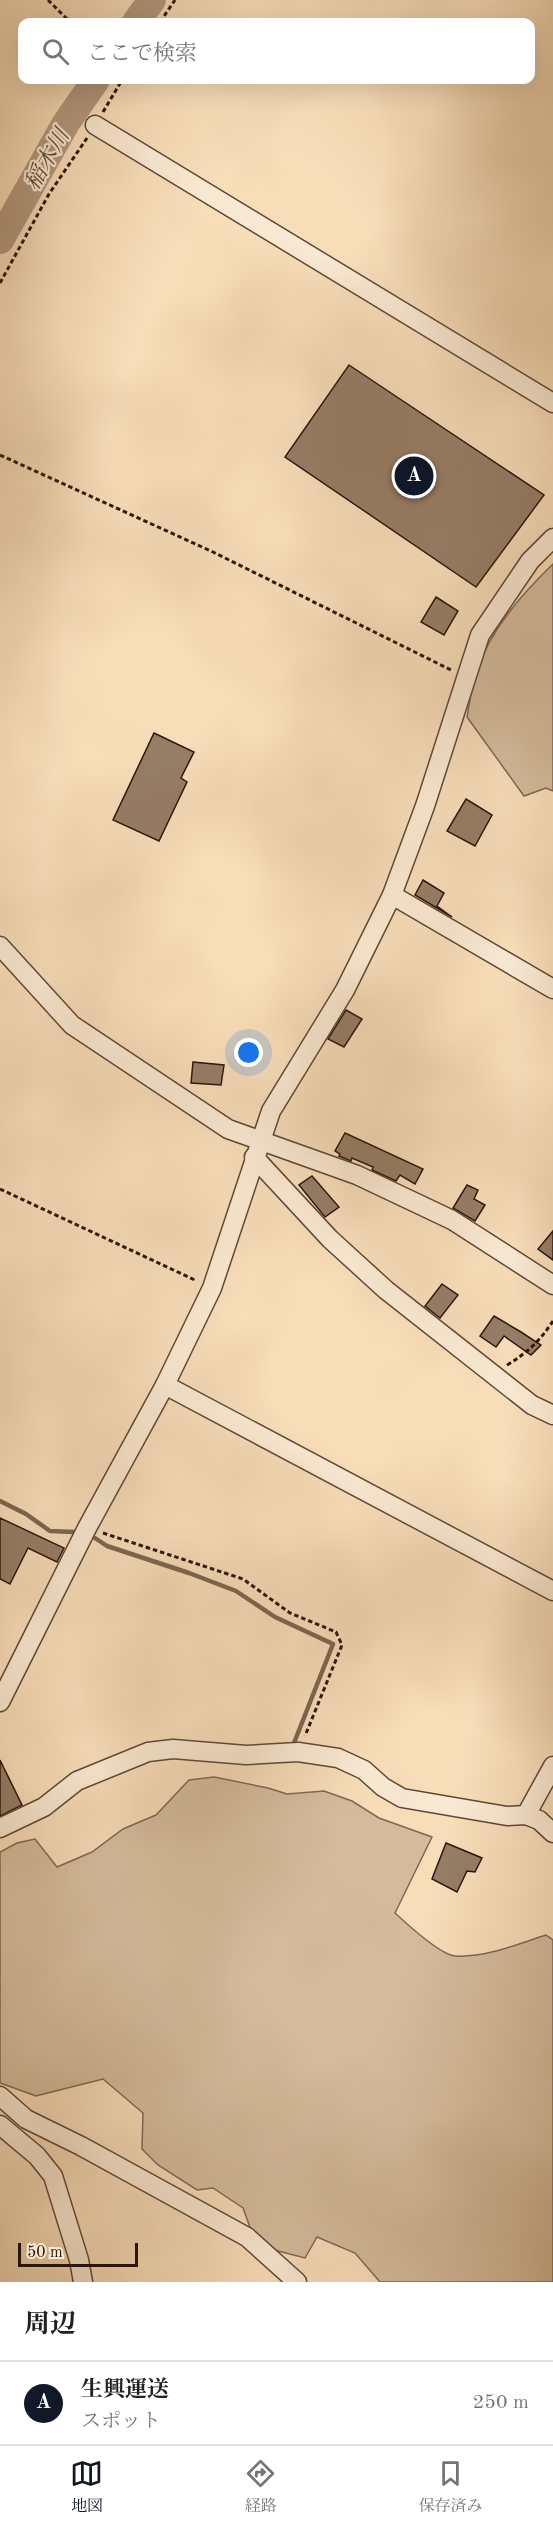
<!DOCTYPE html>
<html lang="ja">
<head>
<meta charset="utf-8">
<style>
  body { margin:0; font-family:"Old Standard TT","Noto Serif JP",serif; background:#f2f2f2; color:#202124 }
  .scale { position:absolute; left:18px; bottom:15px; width:120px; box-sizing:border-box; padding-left:6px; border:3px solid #2c160c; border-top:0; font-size:16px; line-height:21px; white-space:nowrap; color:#2c160c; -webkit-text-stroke:4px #fae9d2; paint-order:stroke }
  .you { position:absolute; left:249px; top:1053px; width:21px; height:21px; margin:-15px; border:4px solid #fff; border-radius:50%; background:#1a73e8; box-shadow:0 0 0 9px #1a73e833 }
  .badge { display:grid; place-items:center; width:39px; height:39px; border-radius:50%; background:#111827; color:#fff; font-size:20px; font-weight:700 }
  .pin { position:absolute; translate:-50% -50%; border:3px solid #fff; box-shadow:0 2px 6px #0006 }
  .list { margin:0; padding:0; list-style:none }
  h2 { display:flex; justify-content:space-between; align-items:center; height:78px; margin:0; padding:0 24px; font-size:26px }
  h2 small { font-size:20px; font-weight:400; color:#757577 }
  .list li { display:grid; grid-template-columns:39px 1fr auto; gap:18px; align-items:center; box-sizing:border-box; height:84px; padding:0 24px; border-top:2px solid #e0e0e0 }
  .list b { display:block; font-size:22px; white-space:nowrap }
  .list p { margin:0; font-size:20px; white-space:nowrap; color:#757577 }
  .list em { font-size:20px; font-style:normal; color:#757577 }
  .icon { flex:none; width:33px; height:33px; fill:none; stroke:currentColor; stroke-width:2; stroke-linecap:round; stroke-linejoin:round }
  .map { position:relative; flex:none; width:553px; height:2282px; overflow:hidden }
  .search { position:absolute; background:#fff; box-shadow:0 6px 24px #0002; left:18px; right:18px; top:18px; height:66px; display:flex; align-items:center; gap:15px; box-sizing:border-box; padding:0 21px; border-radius:12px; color:#757577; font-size:22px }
  .sheet { height:162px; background:#fff }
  nav { display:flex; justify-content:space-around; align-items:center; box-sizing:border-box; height:84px; border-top:2px solid #e0e0e0; background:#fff; font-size:16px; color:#757577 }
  nav a { display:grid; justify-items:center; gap:3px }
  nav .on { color:#111827 }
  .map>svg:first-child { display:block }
  .green { fill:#d5bb9c; stroke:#806854; stroke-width:1.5 }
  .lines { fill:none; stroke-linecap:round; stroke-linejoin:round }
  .stream { stroke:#7d6550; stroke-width:4.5 }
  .river { stroke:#b3997e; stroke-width:28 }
  .building { fill:#967d66; stroke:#2c160c; stroke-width:1.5 }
  .street-casing { stroke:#5f4837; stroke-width:21 }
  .path { stroke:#2c160c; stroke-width:3; stroke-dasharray:4.5 3; stroke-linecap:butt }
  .street { stroke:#fae9d2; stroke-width:18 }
  .labels { text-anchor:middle; stroke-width:4.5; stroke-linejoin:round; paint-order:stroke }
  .water-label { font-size:22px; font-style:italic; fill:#624a3a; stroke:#fae9d2 }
</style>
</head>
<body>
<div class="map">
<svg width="553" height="2282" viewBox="0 0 553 2282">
  <rect width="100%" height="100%" fill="#f8ddb9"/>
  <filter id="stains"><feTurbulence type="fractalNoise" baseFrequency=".00333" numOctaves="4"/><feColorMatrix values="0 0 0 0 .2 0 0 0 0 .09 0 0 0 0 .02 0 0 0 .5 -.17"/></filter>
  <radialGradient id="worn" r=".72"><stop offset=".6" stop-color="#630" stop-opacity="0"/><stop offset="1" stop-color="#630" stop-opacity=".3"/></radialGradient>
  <g class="green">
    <path d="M553,564V791L546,788L524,796L467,717C470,703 471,686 476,672C491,629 521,595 553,564Z"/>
    <path d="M214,1777L268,1788L287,1794L324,1791L352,1801L379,1818L432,1837L395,1913C407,1924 440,1955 455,1956C485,1958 518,1944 546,1935L553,1940V2282H380L355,2253L317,2237L305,2258L274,2250L251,2230L243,2208L213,2188L197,2190L158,2165L142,2149L143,2113L103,2079L36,2096L0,2083V1852L17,1843L35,1839L57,1867L92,1852L123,1829L156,1815L189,1780Z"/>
  </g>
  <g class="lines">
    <g class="stream">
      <polyline points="0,1501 26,1514 50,1531 74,1532"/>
      <polyline points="95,1538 107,1546 189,1573 236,1591 275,1617 333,1644 294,1743"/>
    </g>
    <g class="river">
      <polyline points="136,22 152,0"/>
      <polyline points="0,240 66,123 96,80"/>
    </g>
  </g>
  <g class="building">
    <polygon points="349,365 544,495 476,587 285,457"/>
    <polygon points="436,597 458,611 444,635 421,622"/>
    <polygon points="154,733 194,752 181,778 187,782 159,841 113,820"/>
    <polygon points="466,799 492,815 475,846 447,831"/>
    <polygon points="423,880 444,893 437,906 452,917 415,895"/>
    <polygon points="346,1010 362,1019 344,1047 328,1039"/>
    <polygon points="193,1062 224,1065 221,1085 191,1083"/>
    <polygon points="345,1133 423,1169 415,1184 400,1175 396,1181 372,1170 373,1167 352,1158 351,1161 339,1156 340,1154 335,1151"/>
    <polygon points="312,1176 339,1207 325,1217 299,1185"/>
    <polygon points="467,1185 478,1190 474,1199 485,1205 475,1221 453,1208"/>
    <polygon points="553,1231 553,1260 538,1249"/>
    <polygon points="442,1284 458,1295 440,1318 425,1306"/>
    <polygon points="494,1316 521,1332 541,1345 531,1355 504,1336 496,1347 480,1336"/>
    <polygon points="0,1518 64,1548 57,1562 28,1548 10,1584 0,1579"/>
    <polygon points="0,1760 22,1805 0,1816"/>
    <polygon points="446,1843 482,1858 475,1872 467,1871 457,1892 432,1879"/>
  </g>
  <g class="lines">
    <defs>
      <g id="street">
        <polyline points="95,125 553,403"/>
        <polyline points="392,895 553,989"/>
        <polyline points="0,946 72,1025 228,1129 357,1175 452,1220 553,1285"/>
        <polyline points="254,1157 330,1239 386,1290 532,1405 553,1415"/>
        <polyline points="165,1385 553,1591"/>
        <polyline points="0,1702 87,1528 165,1385 212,1288 271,1111 345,990 392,895 425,806 480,635 530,561 553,538"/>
        <polyline points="526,1815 553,1766"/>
        <polyline points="0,1828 44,1807 77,1781 148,1752 173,1749 246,1755 298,1752 338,1758 364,1770 383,1787 402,1798 507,1816 526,1815 539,1820 553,1833"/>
        <polyline points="0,2096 26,2119 81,2146 247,2237 297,2282"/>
        <polyline points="0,2125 37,2156 53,2176 79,2260 83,2282"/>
      </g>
    </defs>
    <use href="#street" class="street-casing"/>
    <g class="path">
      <polyline points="48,0 70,22"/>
      <polyline points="160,22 175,0"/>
      <polyline points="103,112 122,80"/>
      <polyline points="0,283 49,194 87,138"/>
      <polyline points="0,455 213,552 453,671"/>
      <polyline points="0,1189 197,1281"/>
      <path d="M507,1365C527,1353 540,1341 553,1321"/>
      <polyline points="103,1533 243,1579 290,1613 336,1632 342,1645 305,1736"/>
    </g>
    <use href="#street" class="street"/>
  </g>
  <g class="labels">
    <g class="water-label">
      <text transform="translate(46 159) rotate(-60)" y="8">稲木川</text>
    </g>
  </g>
  <rect width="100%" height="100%" filter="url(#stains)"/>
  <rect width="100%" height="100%" fill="url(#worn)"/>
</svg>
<div class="scale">50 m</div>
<div class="you"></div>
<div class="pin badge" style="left:414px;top:476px">A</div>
<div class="search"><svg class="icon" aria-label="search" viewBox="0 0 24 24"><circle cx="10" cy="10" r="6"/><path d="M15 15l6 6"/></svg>ここで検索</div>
</div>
<section class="sheet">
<h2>周辺<small></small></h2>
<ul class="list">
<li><span class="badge">A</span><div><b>生興運送</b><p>スポット</p></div><em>250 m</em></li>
</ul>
</section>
<nav>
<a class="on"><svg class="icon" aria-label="map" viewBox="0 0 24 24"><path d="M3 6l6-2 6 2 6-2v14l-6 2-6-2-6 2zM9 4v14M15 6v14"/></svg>地図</a>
<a><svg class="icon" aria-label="directions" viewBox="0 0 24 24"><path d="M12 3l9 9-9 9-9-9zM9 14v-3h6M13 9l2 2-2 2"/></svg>経路</a>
<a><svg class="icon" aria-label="saved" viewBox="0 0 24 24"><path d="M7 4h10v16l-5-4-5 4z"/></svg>保存済み</a>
</nav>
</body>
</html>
